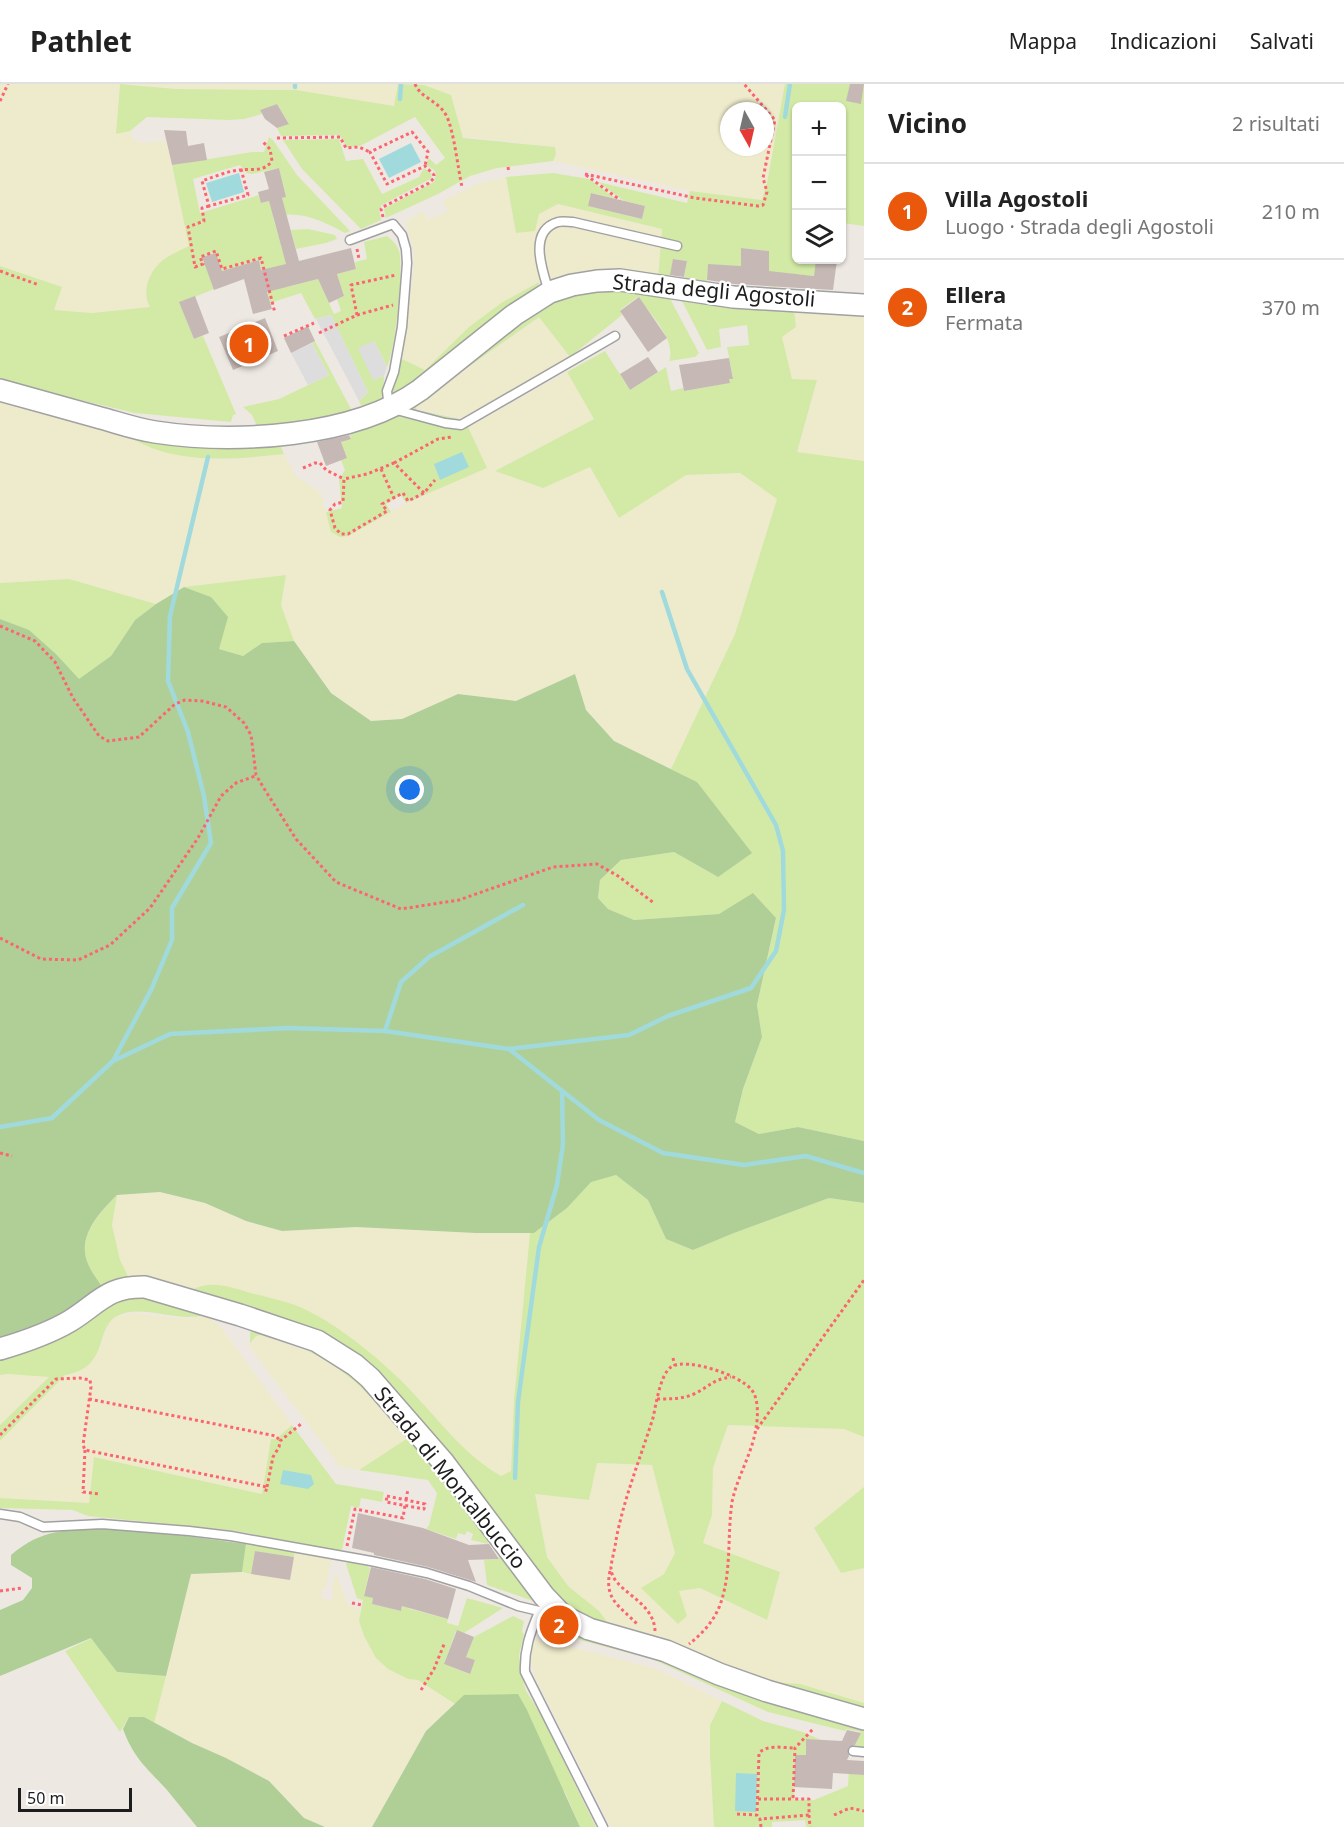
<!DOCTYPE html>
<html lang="it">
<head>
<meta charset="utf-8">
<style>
  body { margin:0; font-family:"Noto Sans",sans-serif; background:#f2f2f2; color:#222 }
  .controls { position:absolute; right:18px; top:18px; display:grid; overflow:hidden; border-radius:9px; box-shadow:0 2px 4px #0004 }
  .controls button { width:54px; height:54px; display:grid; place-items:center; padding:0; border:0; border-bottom:2px solid #e0e0e0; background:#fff; color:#222; font:30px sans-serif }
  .compass { position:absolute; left:720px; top:18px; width:54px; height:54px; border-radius:50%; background:#fff; box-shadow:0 2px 4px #0004; rotate:172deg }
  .scale { position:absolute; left:18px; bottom:15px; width:114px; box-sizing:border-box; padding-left:6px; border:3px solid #1d1d1d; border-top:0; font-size:16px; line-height:21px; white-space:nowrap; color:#1d1d1d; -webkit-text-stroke:4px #fff; paint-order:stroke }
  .you { position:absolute; left:410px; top:706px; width:21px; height:21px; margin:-15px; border:4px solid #fff; border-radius:50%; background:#1a73e8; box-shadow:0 0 0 9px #1a73e833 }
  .badge { display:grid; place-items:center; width:39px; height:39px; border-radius:50%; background:#ea580c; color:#fff; font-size:20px; font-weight:700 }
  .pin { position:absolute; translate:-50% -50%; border:3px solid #fff; box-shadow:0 2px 6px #0006 }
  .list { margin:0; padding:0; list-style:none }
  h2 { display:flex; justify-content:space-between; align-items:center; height:78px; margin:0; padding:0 24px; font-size:26px }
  h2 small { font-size:20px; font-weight:400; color:#767676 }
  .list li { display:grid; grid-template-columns:39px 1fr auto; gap:18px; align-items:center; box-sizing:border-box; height:96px; padding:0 24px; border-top:2px solid #e0e0e0 }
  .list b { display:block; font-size:22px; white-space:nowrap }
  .list p { margin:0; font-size:20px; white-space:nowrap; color:#767676 }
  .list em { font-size:20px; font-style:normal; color:#767676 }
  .icon { flex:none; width:33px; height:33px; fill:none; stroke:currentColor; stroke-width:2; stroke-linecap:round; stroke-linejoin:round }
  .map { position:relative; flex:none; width:864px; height:1743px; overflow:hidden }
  header { display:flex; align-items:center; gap:36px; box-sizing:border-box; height:84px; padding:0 30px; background:#fff; border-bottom:2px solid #e0e0e0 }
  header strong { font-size:28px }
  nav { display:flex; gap:33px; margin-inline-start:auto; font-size:21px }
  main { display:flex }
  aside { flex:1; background:#fff }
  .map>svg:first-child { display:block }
  .farmland { fill:#eeebcd; fill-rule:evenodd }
  .grass { fill:#d3eaa6; fill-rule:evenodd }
  .forest { fill:#b0cf96 }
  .parking { fill:#ddd }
  .water { fill:#a1dadd }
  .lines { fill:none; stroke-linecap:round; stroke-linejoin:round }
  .stream { stroke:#a1dadd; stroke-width:4.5 }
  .building { fill:#c6b9b5 }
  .service-casing { stroke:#a1a1a1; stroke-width:11 }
  .tertiary-casing { stroke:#a1a1a1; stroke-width:24 }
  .path { stroke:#fc6570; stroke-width:3; stroke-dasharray:3 3; stroke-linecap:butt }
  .service { stroke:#fff; stroke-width:8 }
  .tertiary { stroke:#fff; stroke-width:21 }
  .labels { text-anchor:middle; stroke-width:4.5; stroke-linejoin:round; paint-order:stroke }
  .street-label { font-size:21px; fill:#1d1d1d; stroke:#fff }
</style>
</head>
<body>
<header>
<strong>Pathlet</strong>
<nav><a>Mappa</a><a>Indicazioni</a><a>Salvati</a></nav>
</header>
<main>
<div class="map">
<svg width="864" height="1743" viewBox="0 0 864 1743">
  <rect width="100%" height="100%" fill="#eee8e2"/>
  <g class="farmland">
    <polygon points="0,0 120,0 116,49 130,47 133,55 142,59 166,57 190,162 162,176 151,192 146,204 146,217 150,223 92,229 53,226 61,203 0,182"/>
    <polygon points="130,0 398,0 394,22 296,6 176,5"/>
    <path d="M410,0H785L767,99L763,116L690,107L553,77L556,70L555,63L469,53L463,54L451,11L424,1ZM729,27H765V63H729Z"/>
    <polygon points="506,93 516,149 539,130 558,120 662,145 658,195 554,198 548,193 540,194 539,198 501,219 469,243 425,287 402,275 414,183 414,166 406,141 407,137 423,127 428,136 448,127 443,117 477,100"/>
    <polygon points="794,224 864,230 864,377 797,369 817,297 792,295 781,252 796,243"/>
    <polygon points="539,233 570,273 461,334 417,325 415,323"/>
    <polygon points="567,288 594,335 496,386 543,404 590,383 619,434 686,391 740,389 777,415 735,550 671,685 614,657 586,626 575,590 516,617 458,610 402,635 371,637 331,609 294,557 281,521 286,491 184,503 156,520 69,495 0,499 0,313 122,347 132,355 164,367 189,372 213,375 242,375 284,370 296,392 321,409 331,448 348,452 407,419 487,384 468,343"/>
    <polygon points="160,1108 205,1119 246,1137 282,1147 356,1143 476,1149 530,1149 514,1316 511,1388 501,1392 482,1381 441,1341 414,1309 374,1273 190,1207 129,1194 120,1176 112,1141 117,1111"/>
    <polygon points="133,1229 188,1235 204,1231 214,1237 221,1243 292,1341 276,1355 271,1355 262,1410 94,1373 89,1419 0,1414 0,1357 65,1291 77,1289 95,1274 109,1239 117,1232"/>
    <polygon points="261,1251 312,1269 344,1288 364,1304 409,1354 359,1386 340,1383 248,1261 256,1252"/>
    <polygon points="8,1290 49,1292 0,1341 0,1291"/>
    <polygon points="728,1341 844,1345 864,1353 864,1403 814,1445 841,1489 864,1484 864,1619 771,1598 617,1544 608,1539 599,1528 568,1502 547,1473 535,1410 589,1416 596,1379 652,1381 675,1469 664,1490 642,1504 679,1507 699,1504 767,1536 780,1488 703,1460 712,1431 713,1384"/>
    <polygon points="295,1467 329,1473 331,1476 326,1505 323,1504 321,1514 332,1516 333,1506 331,1506 336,1489 349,1522 361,1525 359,1537 364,1552 376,1574 388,1585 408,1595 418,1596 455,1620 426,1647 372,1743 325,1743 304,1734 269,1697 154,1639 191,1490 242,1488 290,1496"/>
    <polygon points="537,1556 569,1562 657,1585 722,1617 710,1641 710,1672 714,1743 611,1743 534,1591 531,1573 534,1557"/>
  </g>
  <g class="grass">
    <polygon points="120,0 176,5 296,6 394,22 398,0 424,1 451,11 463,54 555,63 556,70 553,77 497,84 470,92 438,110 386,134 384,125 387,123 434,98 436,90 434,86 426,81 428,75 430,75 436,81 445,74 415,33 360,62 347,63 339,51 281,52 277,44 289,39 277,20 260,26 262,30 244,35 228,36 147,33 130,47 116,50"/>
    <polygon points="785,0 864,0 864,142 842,139 842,22 796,22 796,176 816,176 817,192 778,189 776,203 768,202 769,167 741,164 741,182 708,181 707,202 684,196 687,177 674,175 670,194 658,195 662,145 558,120 539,130 535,147 516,149 506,93 553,89 589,95 616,115 592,109 588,122 642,135 645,122 624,117 598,98 687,119 690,107 762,116 767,99"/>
    <path d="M269,53L273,56L297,91L350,147L345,149C324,137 298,125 273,133L283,168L290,166L287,203L318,195L334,230L341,227L337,215L344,212L337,190L356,185L355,178L367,175L364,158L387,152C392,156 397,160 399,167C404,182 395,269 387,283L374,257L373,296L384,292L383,318L362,324L359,317L368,308L331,231L315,235L301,209L270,219L259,176L222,187L215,169L202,173L214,205L180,219L194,255L203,252L236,330L233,331L231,338L135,329L0,297V182L62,203L54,226L92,229L150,223C141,208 149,187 163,176C171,170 181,166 189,162L172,81L252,68H264ZM240,81L246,89L252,90L279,84L286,113L262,119L259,111L200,129L193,95Z"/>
    <polygon points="339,55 346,77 363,75 382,110 419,93 424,84 431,89 432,94 382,121 379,125 381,136 361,145 302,85 283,56"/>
    <polygon points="308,145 335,151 337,155 326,159 296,165 291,146"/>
    <path d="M539,198L537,208L463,264L393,312C391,300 399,287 402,275L425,286L469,243L501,219Z"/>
    <path d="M599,204L668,211L699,269L695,273L669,277C677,256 650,230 638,213L620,226L622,231L570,273L539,233L415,321L417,326L460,335H446L415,328L410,321L551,216Z"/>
    <polygon points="680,213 794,225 796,243 782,253 792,295 817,296 797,368 864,377 864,1057 798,1043 759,1050 735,1038 743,1005 762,953 757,921 776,835 754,810 719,830 634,836 608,825 598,814 600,796 621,776 674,768 718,793 697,698 671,685 735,550 777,415 740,389 686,391 619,434 590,383 543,404 495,387 594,335 567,288 605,267 630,306 666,283 671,307 683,304 684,307 729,299 729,295 733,294 727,263 749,261 747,241 719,245 721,263 707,266"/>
    <polygon points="315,257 352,327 330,337 257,342 252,331 243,323 279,315 329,291 312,259"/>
    <polygon points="392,331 456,346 468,343 487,384 406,419 401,411 386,420 391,428 348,452 340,453 331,448 326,428 342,424 339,396 345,386 341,376 347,374 341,358 351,354 347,343"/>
    <path d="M122,347L279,358L284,370C232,376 165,382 122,347Z"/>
    <polygon points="286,491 281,521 294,557 262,559 243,572 219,565 211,513 184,503"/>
    <polygon points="69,495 156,520 135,536 111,572 79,596 56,570 29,547 0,535 0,499"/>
    <path d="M616,1091L648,1116L666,1155L693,1166L734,1149L829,1114L864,1119V1353L844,1345L728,1341L713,1384L712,1431L703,1459L780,1488L767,1536L700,1504L679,1507L687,1532L678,1540L641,1504L664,1490L675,1469L652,1381L597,1379L589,1416L535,1410L547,1473L568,1502L599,1527L608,1539L617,1544C593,1538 574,1528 556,1513L385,1299L190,1207C210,1195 230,1203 251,1209C266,1213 281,1216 295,1221C333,1235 388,1281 415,1311C442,1340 466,1372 501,1392L511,1387L514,1316L530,1149H534L567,1124L591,1097Z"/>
    <path d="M117,1111L112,1141L120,1176L129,1194L112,1197L102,1203C98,1196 92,1189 89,1182C75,1154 99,1130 117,1111Z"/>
    <path d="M142,1213L204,1231C177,1239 141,1219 117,1232C94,1245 110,1284 65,1291L0,1357V1341L49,1293L8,1290L0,1291V1274L113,1215Z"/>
    <path d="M253,1245L313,1264L359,1294L488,1446V1460L471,1456L473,1450L467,1447L465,1451L458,1449L456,1455L426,1445L429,1441L437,1409L428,1396L359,1386L408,1354C379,1321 355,1291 314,1270C298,1261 278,1257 261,1251L256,1252L250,1259V1249Z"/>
    <polygon points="292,1341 336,1400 384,1408 382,1418 361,1414 359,1424 351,1422 342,1466 336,1467 237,1447 88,1432 73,1426 0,1424 0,1414 89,1419 94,1373 262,1410 271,1355 276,1355"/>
    <polygon points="864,1403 864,1484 841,1489 814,1444"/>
    <polygon points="246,1460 295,1467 294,1473 255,1467 251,1490 242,1488"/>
    <polygon points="498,1462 536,1518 487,1501 484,1476 499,1475"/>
    <polygon points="348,1478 368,1482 370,1485 364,1511 373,1514 372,1520 401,1527 403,1520 410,1525 448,1535 447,1539 458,1542 467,1514 503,1524 464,1549 456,1547 444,1580 469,1590 475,1576 466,1573 474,1553 513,1532 524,1537 522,1547 524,1551 519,1571 521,1589 526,1607 540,1629 596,1743 580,1743 565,1708 465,1611 455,1620 418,1596 408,1595 388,1585 376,1574 364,1552 359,1537 363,1516 357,1514 346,1480"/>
    <polygon points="543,1539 549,1539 583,1553 621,1561 864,1641 864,1664 855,1662 861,1648 847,1645 845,1647 768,1628 650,1574 583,1557 541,1540"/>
    <polygon points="92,1554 117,1588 166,1592 154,1639 144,1633 129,1633 120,1648 65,1567"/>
    <polygon points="771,1598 800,1600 864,1619 864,1628"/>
    <polygon points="722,1617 763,1637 803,1648 821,1656 806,1655 806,1671 795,1671 794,1716 814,1716 848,1702 849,1683 852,1683 852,1690 864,1691 864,1743 806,1743 805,1736 772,1738 772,1743 714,1743 710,1672 710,1641"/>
  </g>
  <g class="forest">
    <path d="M184,503L211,513L228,533L219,565L243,572L262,559L294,557L331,609L371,637L402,635L458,610L516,617L575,590L586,626L614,657L697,698L752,769L718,793L674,768L621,776L600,796L598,814L608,825L634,836L719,830L753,809L776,834L757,921L762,953L743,1005L735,1038L759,1050L798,1043L864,1057V1119L829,1114L734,1149L693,1166L666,1155L648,1116L616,1091L591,1098L567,1124L534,1149H476L356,1143L282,1147L246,1137L205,1119L160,1108L117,1111C99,1129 75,1154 89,1182C92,1189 98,1196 102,1203L56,1238L0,1260V535L29,546L56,570L79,595L111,572L135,536L156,520Z"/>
    <path d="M104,1444L179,1451L246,1460L242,1488L191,1490L166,1592L117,1588L91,1554L0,1592V1526L23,1516L32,1504V1494L11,1481V1471C43,1444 64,1447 104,1444Z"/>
    <polygon points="518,1610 527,1626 580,1743 372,1743 426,1647 464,1611"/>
    <path d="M129,1633H144L192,1659L226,1674L269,1697L304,1734L325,1743H197C187,1731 177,1718 167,1706C147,1684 134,1675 123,1645Z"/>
  </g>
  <g class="parking">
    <polygon points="331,231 368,308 359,317 316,235"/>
    <polygon points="374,257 387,283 384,292 373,296 358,264"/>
    <polygon points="312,259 329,291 308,301 291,269"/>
  </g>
  <g class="water">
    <polygon points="411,59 421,78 389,94 379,75"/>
    <polygon points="239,89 244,108 212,118 206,99"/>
    <polygon points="462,368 469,383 440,396 434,380"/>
    <polygon points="283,1386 311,1391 314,1400 308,1405 280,1400"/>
    <polygon points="736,1689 757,1690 756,1728 735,1727"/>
  </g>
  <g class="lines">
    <g class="stream">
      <polyline points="295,3 295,0"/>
      <polyline points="400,15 401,0"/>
      <polyline points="785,33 790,0"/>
      <polyline points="385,947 401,898 429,873 523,821"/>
      <polyline points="509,965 629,951 668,932 751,904 776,867 784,826 783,767 776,741 687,585 662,508"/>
      <polyline points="113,977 151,906 172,856 172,824 211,759 204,712 188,648 168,597 170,532 208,373"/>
      <polyline points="0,1043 52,1034 113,977 170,950 288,944 385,947 509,965 599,1036 663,1069 744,1081 806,1072 864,1089"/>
      <polyline points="515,1394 518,1318 539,1163 557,1101 563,1060 562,1007"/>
    </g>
  </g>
  <g class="building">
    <polygon points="850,0 864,0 861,20 846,17"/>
    <polygon points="277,20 289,40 277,44 265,35 260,26"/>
    <polygon points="164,46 186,47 188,62 204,59 207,76 172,81"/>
    <polygon points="279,84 286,113 282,114 299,177 351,164 356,185 337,190 344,212 329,219 318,195 267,208 272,225 253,230 244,195 214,206 202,173 216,169 222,187 259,176 261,186 286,180 269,117 261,119 258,108 269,105 264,88"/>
    <polygon points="591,109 645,122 642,135 588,122"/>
    <polygon points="741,164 769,167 769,187 814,192 816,176 837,176 833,206 734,200 707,196 708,180 741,182"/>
    <polygon points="673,175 687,177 684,193 670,191"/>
    <polygon points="195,212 209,249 194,255 179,218"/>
    <polygon points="639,213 667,254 648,268 620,227"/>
    <polygon points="265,234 278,267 233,286 219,253"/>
    <polygon points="308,242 315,257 291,269 284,254"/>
    <polygon points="648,273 658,288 630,306 620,290"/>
    <polygon points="729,274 733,295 729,295 730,299 684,307 679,281"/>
    <polygon points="349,351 351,355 341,358 347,374 326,382 317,358"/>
    <polygon points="358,1429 423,1444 469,1461 489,1460 499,1475 468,1476 476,1498 428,1483 374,1471 374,1469 352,1464"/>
    <polygon points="255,1467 294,1473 290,1496 251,1490"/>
    <polygon points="371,1483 425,1495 456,1505 448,1535 402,1522 401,1527 372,1520 373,1514 364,1512"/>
    <polygon points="457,1546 474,1553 466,1573 475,1576 470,1590 444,1580"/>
    <polygon points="847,1646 861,1649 855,1661 848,1664 849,1672 847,1676 864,1677 864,1691 833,1689 832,1705 794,1703 795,1671 806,1671 806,1655 842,1657"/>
  </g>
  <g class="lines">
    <defs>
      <g id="service">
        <polyline points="350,156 393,140 402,151 406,165 407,179 402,243 394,288 387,307 389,324 445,339 461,341 615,252"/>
        <path d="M549,208C543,188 527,147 558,138C562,137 569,138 573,138L677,162"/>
        <polyline points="0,1430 20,1433 43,1443 102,1440 189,1447 231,1452 371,1477 427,1489 469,1502 518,1522 556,1531"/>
        <path d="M539,1528C530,1549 524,1566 525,1588L603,1743"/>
        <polyline points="853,1667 864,1668"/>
      </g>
      <g id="tertiary">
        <path d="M0,306C32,315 65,324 97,333C116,338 135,345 155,348C234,360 353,354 420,306L514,231L550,208L572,201L597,197L620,196L733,213L864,221"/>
        <path d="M0,1265C24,1258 48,1250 70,1237C99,1219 107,1202 145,1203L240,1231L317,1257L355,1281L370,1294L444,1379L544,1512L563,1532L589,1545L666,1567L719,1590L767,1607L864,1635"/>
      </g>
    </defs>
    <use href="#service" class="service-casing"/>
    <use href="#tertiary" class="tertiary-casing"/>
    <g class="path">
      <path d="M415,0C421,15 439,16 447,33C454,48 458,85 462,103"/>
      <polyline points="0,17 8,0"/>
      <polyline points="277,54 340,53 346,64 359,63 370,68"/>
      <polyline points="508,83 509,89"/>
      <path d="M241,85L248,111L209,122L202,97C214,93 227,87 240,86C252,84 263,89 272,77L270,65L262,57"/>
      <polyline points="585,90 695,114 758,122 763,121 767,108 763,94 775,36 744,0"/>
      <polyline points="586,91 620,116"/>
      <polyline points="209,122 202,124 204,137 188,143 195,183 203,180 200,173 216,167 222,185 261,174 275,229"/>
      <polyline points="383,133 381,125 383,123 429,99 434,94 434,91 425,82 387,100 370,68 412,48 428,68 425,82"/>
      <polyline points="357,165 359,175"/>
      <polyline points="0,187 39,201"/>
      <polyline points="357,231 393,221"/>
      <polyline points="319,249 357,231 351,201 396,191"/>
      <polyline points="284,252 314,239"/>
      <polyline points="394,379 438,355 452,353"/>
      <polyline points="303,384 315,379 320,379 326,386 344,395"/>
      <polyline points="381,385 394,414"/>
      <polyline points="424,409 394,379 367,390 344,395 343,418 335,420 330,426 335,444 341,450 348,450 387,427 382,420 403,409 408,417 424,409 435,396"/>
      <polyline points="0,542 35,557 55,578 73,614 99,652 108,657 139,653 175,620 185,616 202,617 226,623 244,639 251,651 256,691 265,706 296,755 336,798 401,825 459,816 553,783 597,780 618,792 654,819"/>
      <polyline points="0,854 41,875 78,876 110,861 150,824 198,754 221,712 236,699 255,692"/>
      <polyline points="0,1069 12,1072"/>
      <polyline points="673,1274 675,1282"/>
      <polyline points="89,1315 276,1352 280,1357"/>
      <path d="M657,1315C671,1315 684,1315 696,1309C712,1301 711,1296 731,1293"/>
      <polyline points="757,1345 864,1196"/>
      <polyline points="0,1351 56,1295 80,1294 90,1296 91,1303 83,1361 85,1366 267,1403 265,1410"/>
      <polyline points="85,1366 83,1408 100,1410"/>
      <polyline points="267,1403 273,1373 279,1363 280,1357 301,1340"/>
      <polygon points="387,1412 425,1420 424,1425 386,1418"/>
      <polyline points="406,1416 408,1405"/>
      <polyline points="347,1462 355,1425 403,1434 405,1421"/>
      <path d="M610,1487C604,1516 619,1521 638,1541"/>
      <polyline points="0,1507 22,1504"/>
      <polyline points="352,1519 362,1521"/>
      <path d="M655,1547C654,1515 610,1507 611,1483C612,1474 615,1465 616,1456C624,1414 640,1375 653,1334C656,1321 660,1291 671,1283C686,1273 739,1291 751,1305C759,1314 758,1333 756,1344C752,1370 737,1393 732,1418C727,1452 732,1488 720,1521C714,1537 702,1550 689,1560"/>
      <polyline points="421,1606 434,1585 445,1558"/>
      <polyline points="758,1715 793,1715 795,1664 814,1644"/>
      <path d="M737,1730L757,1731L759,1669C768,1660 783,1664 795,1664"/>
      <polyline points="809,1731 810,1743"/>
      <polyline points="834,1731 850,1724 864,1727"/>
      <polyline points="761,1743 760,1735 809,1731 809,1715 793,1715"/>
    </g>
    <use href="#service" class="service"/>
    <use href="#tertiary" class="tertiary"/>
  </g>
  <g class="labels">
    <g class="street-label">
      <text transform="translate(714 207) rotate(5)" y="7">Strada degli Agostoli</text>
      <text transform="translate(450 1394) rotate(51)" y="7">Strada di Montalbuccio</text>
    </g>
  </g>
</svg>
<div class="controls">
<button>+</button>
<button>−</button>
<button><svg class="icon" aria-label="layers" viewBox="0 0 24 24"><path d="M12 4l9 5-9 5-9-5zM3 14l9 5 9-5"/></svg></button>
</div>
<svg class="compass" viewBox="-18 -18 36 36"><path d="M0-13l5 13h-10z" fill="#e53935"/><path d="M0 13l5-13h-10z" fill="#767676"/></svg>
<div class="scale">50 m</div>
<div class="you"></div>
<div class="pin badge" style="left:249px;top:260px">1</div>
<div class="pin badge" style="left:559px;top:1541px">2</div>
</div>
<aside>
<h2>Vicino<small>2 risultati</small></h2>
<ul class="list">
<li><span class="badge">1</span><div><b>Villa Agostoli</b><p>Luogo · Strada degli Agostoli</p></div><em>210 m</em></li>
<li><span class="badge">2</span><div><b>Ellera</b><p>Fermata</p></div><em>370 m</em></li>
</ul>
</aside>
</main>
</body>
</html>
